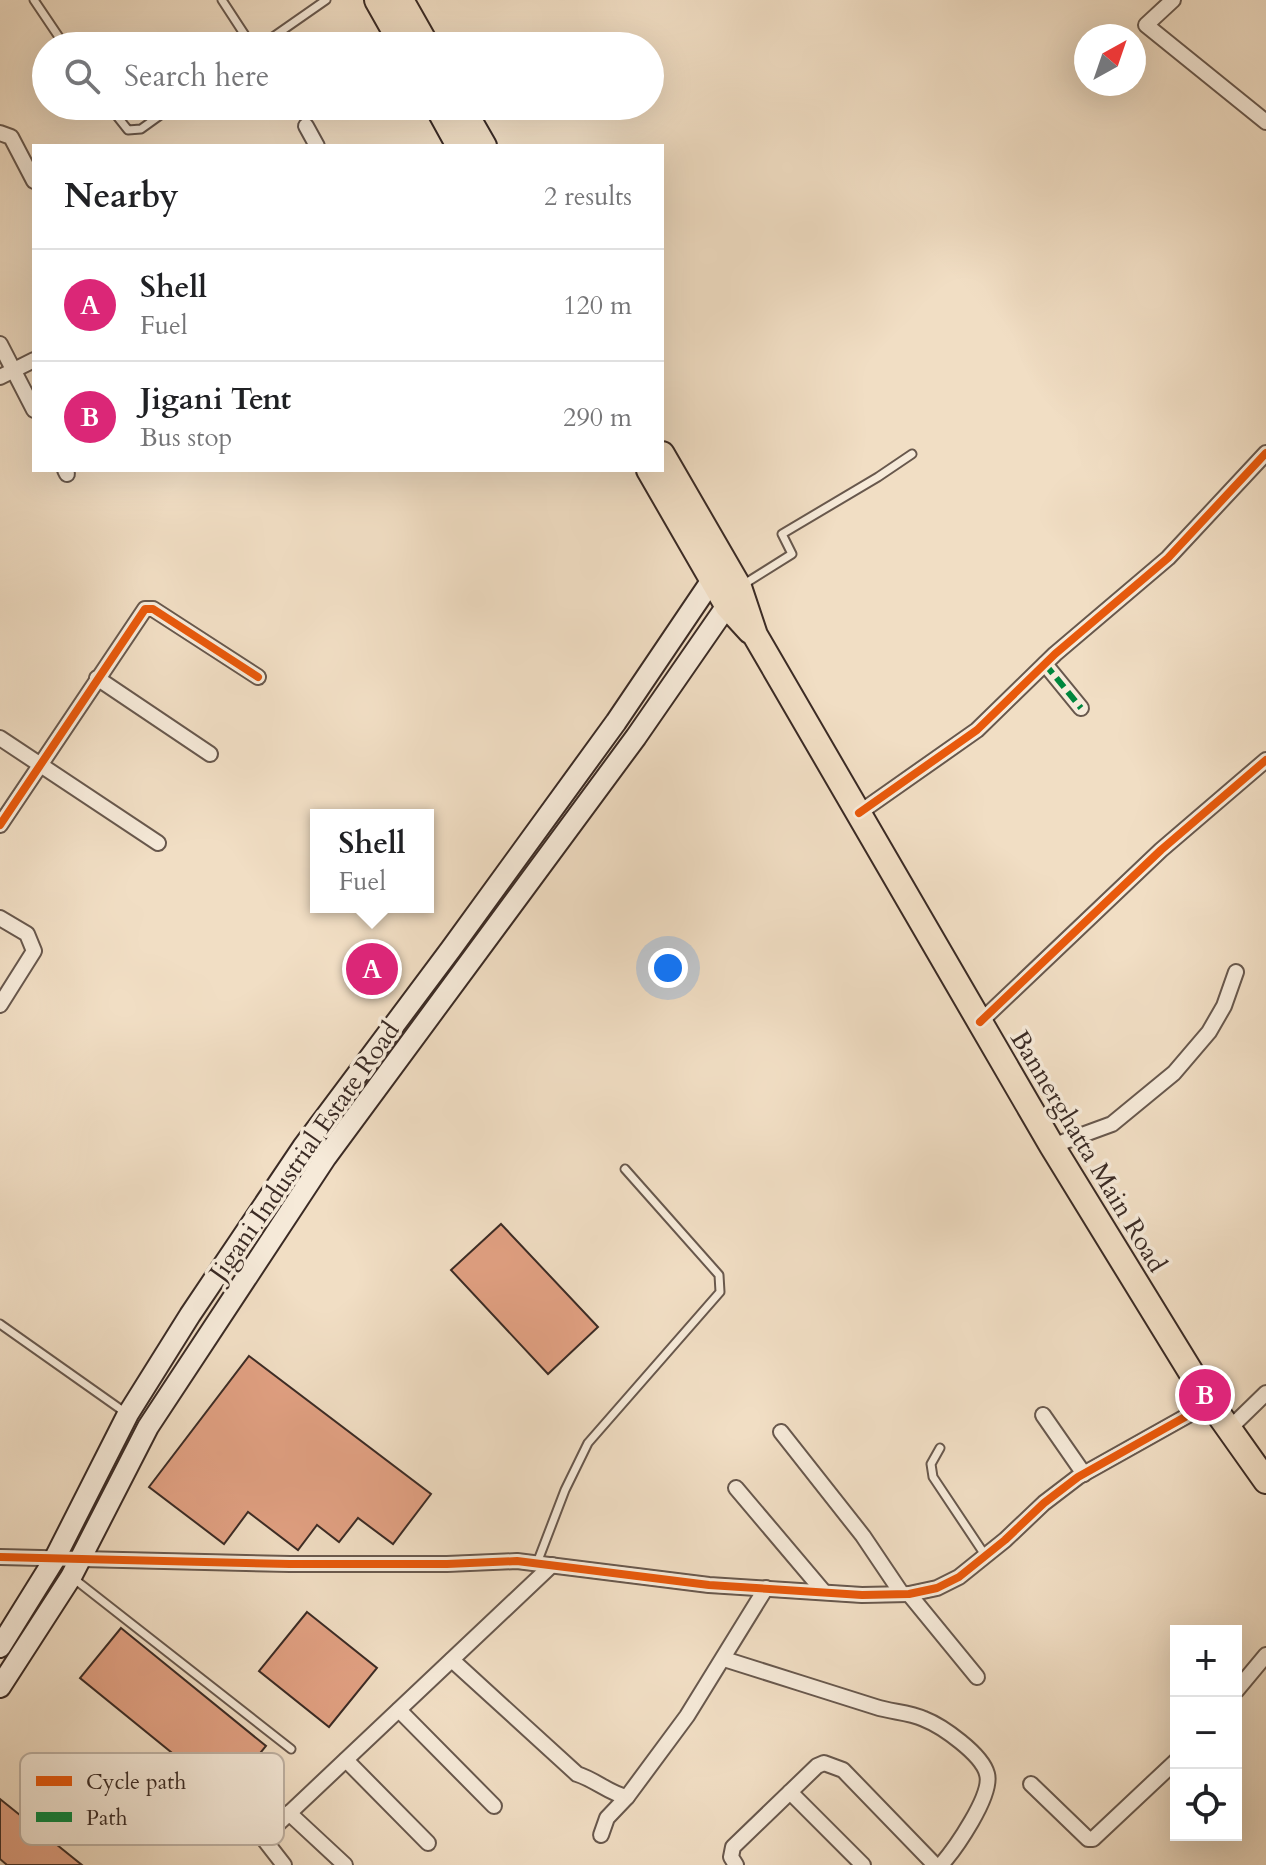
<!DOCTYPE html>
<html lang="en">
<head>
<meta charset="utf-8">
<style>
  body { margin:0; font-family:Cardo,serif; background:#f6f6f6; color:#202124 }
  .controls { position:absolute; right:24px; bottom:24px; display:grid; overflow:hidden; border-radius:0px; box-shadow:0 8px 32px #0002 }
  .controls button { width:72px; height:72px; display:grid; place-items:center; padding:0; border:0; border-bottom:2px solid #e0e0e0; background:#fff; color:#202124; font:40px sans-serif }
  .compass { position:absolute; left:1074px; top:24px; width:72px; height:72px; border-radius:50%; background:#fff; box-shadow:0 8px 32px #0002; rotate:40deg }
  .you { position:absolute; left:668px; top:968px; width:28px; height:28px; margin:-20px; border:6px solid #fff; border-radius:50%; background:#1a73e8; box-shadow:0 0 0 12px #1a73e833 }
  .badge { display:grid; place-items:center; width:52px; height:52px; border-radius:50%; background:#db2777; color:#fff; font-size:26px; font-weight:700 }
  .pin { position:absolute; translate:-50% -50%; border:4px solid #fff; box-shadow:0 2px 8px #0006 }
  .popup { position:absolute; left:310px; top:809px; width:124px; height:104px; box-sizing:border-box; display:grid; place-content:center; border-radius:0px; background:#fff; filter:drop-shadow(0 2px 6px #0005); font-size:26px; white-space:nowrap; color:#757577 }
  .popup b { font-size:30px; color:#202124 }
  .popup::after { content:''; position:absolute; left:50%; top:100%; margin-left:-16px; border:16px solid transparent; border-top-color:#fff }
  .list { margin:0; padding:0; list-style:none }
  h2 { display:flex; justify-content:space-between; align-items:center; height:104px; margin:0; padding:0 32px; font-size:34px }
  h2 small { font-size:26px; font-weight:400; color:#757577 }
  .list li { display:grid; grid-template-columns:52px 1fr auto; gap:24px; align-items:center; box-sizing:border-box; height:112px; padding:0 32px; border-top:2px solid #e0e0e0 }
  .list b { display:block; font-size:30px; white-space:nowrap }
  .list p { margin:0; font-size:26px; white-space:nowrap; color:#757577 }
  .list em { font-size:26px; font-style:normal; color:#757577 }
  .icon { flex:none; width:44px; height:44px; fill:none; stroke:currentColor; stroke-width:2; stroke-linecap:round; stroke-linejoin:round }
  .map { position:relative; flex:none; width:1266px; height:1865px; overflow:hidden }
  .search { position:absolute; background:#fff; box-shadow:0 8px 32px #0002; left:32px; top:32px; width:632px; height:88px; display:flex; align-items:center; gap:20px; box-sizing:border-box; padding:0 28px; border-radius:44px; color:#757577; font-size:30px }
  .panel { position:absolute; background:#fff; box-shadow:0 8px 32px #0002; left:32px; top:144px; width:632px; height:328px; border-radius:0px }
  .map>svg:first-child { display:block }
  .building { fill:#e2a183; stroke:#3b2b25; stroke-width:2 }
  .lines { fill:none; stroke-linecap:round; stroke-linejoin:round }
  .lane-casing { stroke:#68584d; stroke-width:11 }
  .street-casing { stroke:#68584d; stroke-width:18 }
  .secondary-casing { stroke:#3b2b25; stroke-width:24 }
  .primary-casing { stroke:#3b2b25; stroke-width:28 }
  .lane { stroke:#f6ead9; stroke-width:7 }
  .street { stroke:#f6ead9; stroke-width:14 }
  .secondary { stroke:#f6ead9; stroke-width:20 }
  .primary { stroke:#f1dec4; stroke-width:24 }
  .quiet { stroke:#00873e; stroke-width:6; stroke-dasharray:12 6; stroke-linecap:butt }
  .cycleway-casing { stroke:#f6ead9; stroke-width:13 }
  .cycleway { stroke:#e8590c; stroke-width:8 }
  .labels { text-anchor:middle; stroke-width:7; stroke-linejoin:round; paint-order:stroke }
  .street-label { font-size:26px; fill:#3b2b25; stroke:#f6ead9 }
  .key { fill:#f6ead9; stroke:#beb1a3; stroke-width:2 }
  .key-label { font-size:22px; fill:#3b2b25 }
</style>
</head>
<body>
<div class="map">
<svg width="1266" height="1865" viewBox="0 0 1266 1865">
  <rect width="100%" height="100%" fill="#f1dec4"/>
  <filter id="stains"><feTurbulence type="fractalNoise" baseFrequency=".0025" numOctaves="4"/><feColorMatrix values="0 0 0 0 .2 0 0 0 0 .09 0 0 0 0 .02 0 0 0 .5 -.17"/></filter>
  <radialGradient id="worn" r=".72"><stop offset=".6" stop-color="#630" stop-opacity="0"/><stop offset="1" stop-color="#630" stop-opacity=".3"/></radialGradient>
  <g class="building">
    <polygon points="501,1224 598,1327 548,1374 451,1270"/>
    <polygon points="249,1356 431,1494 393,1544 358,1518 339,1542 317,1525 298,1550 248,1512 224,1544 149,1487"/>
    <polygon points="307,1612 377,1668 329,1727 259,1671"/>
    <polygon points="121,1628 266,1746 225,1796 80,1678"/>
    <polygon points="0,1799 82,1865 7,1865 0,1859"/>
  </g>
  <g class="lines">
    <defs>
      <g id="lane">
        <polyline points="34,0 65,46"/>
        <polyline points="222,0 252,46"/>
        <polyline points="260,46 326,0"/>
        <polyline points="109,106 128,130 141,129 173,106"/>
        <polyline points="741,586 792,554 782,534 878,477 912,454"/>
        <polyline points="0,1324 126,1413"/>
        <polyline points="940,1448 931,1464 933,1477 985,1555"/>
        <polyline points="537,1563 565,1490 588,1443 720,1292 719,1275 625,1169"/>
        <polyline points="73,1578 291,1749"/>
      </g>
      <g id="street">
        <polyline points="1173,0 1146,25 1266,122"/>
        <polyline points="306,126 317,146"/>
        <polyline points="0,133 11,137 34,181"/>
        <polyline points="0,344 34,410"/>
        <polyline points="0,377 34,360"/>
        <polyline points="65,470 67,474"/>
        <polyline points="1045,664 1081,708"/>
        <polyline points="97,678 210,754"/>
        <polyline points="0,738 158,843"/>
        <polyline points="859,813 977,730 1055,654 1168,558 1266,453"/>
        <polyline points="0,825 145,609 153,609 258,677"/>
        <polyline points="0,918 27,934 34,951 0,1005"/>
        <polyline points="980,1022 1161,850 1266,760"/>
        <polyline points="1052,1146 1112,1124 1174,1073 1209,1032 1224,1006 1236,972"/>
        <polyline points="1043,1415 1084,1474"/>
        <polyline points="1229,1429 1266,1393"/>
        <polyline points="781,1432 863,1536 902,1594"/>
        <polyline points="736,1488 824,1592"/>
        <polyline points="0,1557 290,1564 447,1564 517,1561 709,1585 862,1595 909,1594 937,1588 959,1577 1005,1540 1044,1503 1078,1477 1210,1403"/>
        <polyline points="909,1594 977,1677"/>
        <path d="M724,1659C775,1675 825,1691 876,1707C891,1712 909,1712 924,1719C942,1726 982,1754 987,1774C993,1795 955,1849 941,1865"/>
        <path d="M452,1660L577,1774C596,1780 610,1794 627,1797L687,1716L766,1588"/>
        <polyline points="1236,1691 1266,1655"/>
        <polyline points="399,1710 494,1806"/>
        <polyline points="346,1760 428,1843"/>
        <polyline points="1031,1784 1088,1839 1093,1839 1176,1761"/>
        <polyline points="790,1792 863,1865"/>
        <polyline points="289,1813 345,1865"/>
        <polyline points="601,1835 607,1818 627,1797"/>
        <polyline points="284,1865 263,1838 552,1565"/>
        <polyline points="736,1865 731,1857 733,1847 817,1766 824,1763 843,1770 935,1865"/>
      </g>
      <g id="secondary">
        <polyline points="0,1647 54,1560 128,1414 190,1315 303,1147 451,949 616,722 718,571"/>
        <polyline points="0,1687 71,1577 148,1427 326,1157 636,737 735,594"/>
      </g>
      <g id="primary">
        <polyline points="377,0 403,46"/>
        <polyline points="401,0 427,46"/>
        <polyline points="437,106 459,146"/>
        <polyline points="461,106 484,146"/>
        <polyline points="662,454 739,587 755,635 1052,1146 1205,1395 1266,1481"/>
        <polyline points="649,470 728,607 750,631"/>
      </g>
    </defs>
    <use href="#lane" class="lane-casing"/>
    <use href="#street" class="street-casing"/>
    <use href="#secondary" class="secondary-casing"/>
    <use href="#primary" class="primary-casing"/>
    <use href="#lane" class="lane"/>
    <use href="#street" class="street"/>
    <use href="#secondary" class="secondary"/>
    <use href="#primary" class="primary"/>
    <polyline class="quiet" points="1045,664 1081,708"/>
    <defs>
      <g id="cycleway">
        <polyline points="859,813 977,730 1055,654 1168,558 1266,453"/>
        <polyline points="0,825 145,609 153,609 258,677"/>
        <polyline points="980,1022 1161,850 1266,760"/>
        <polyline points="0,1557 290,1564 447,1564 517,1561 709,1585 862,1595 909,1594 937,1588 959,1577 1005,1540 1044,1503 1078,1477 1210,1403"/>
      </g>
    </defs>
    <use href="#cycleway" class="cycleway-casing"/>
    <use href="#cycleway" class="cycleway"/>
  </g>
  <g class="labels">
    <g class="street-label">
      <text transform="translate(304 1151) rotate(-55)" y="9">Jigani Industrial Estate Road</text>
      <text transform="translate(1089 1151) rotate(59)" y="9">Bannerghatta Main Road</text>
    </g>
  </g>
  <rect x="20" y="1753" width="264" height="92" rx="12" class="key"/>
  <rect x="36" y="1776" width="36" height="10" fill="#e8590c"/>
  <rect x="36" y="1812" width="36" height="10" fill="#00873e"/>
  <g class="key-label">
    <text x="86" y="1789">Cycle path</text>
    <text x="86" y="1825">Path</text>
  </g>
  <rect width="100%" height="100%" filter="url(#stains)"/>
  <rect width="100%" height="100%" fill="url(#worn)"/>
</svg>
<div class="controls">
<button>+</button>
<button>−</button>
<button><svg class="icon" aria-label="locate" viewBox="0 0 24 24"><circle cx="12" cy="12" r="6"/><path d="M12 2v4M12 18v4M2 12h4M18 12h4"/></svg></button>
</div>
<svg class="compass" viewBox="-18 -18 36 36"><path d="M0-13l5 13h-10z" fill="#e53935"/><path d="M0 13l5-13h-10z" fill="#757577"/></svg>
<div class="you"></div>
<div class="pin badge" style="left:372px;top:969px">A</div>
<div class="popup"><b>Shell</b>Fuel</div>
<div class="pin badge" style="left:1205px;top:1395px">B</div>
<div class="search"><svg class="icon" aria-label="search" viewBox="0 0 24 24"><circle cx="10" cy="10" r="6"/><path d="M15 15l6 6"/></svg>Search here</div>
<section class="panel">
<h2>Nearby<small>2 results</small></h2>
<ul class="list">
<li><span class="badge">A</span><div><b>Shell</b><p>Fuel</p></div><em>120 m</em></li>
<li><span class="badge">B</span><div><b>Jigani Tent</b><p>Bus stop</p></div><em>290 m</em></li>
</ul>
</section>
</div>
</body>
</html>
